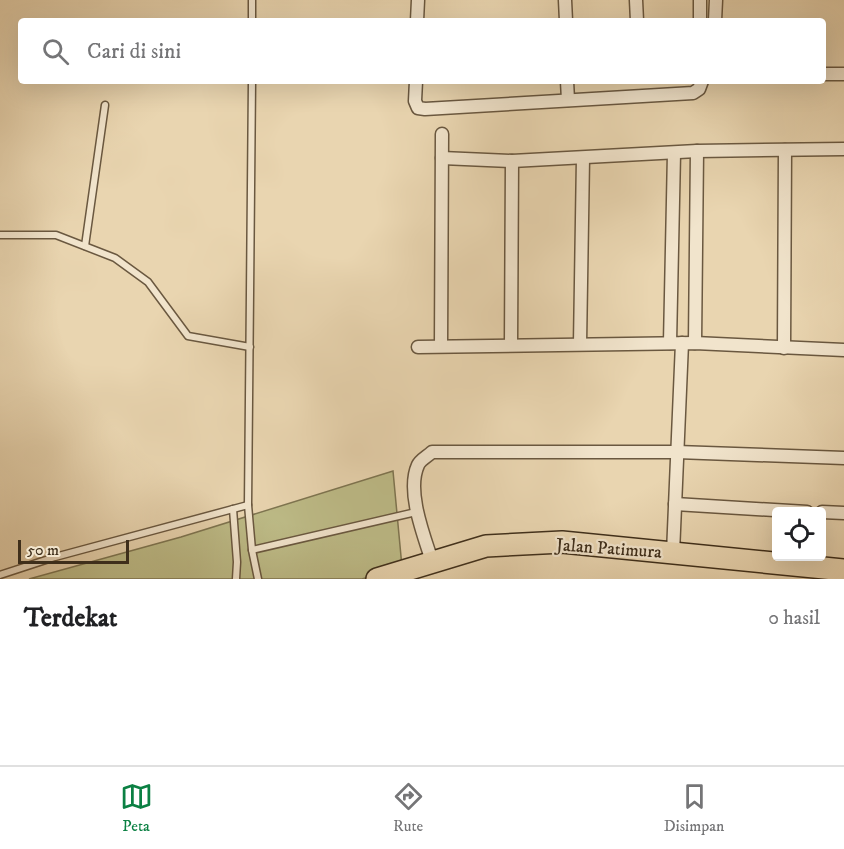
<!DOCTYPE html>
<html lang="id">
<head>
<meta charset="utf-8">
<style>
  body { margin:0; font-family:"IM FELL DW Pica",serif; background:#f2f2f2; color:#202124 }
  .controls { position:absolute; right:18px; bottom:18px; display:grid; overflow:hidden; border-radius:6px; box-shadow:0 6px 24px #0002 }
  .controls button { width:54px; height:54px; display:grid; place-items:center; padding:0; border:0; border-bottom:2px solid #e0e0e0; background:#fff; color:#202124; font:30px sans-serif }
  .scale { position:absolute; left:18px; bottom:15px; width:111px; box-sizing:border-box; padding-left:6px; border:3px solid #3f2f1b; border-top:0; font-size:16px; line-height:21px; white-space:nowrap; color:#3f2f1b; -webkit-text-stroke:4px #f1e4cc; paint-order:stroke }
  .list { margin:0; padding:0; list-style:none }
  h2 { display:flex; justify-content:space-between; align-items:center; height:78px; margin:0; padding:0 24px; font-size:26px }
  h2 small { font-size:20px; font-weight:400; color:#757577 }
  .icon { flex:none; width:33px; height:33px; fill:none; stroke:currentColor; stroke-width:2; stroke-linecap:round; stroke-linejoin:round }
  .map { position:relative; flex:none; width:844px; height:579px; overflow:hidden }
  .search { position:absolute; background:#fff; box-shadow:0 6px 24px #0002; left:18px; right:18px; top:18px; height:66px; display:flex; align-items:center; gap:15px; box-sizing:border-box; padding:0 21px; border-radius:6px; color:#757577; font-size:22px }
  .sheet { height:186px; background:#fff }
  nav { display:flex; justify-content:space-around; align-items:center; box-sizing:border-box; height:84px; border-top:2px solid #e0e0e0; background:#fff; font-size:16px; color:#757577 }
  nav a { display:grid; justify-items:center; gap:3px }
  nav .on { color:#0b8043 }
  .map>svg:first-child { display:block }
  .green { fill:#bdbb87; stroke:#7e7551; stroke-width:1.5 }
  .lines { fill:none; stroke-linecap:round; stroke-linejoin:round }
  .lane-casing { stroke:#6a5840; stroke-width:9 }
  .street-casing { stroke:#6a5840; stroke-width:15 }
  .highway-casing { stroke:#3f2f1b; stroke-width:24 }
  .lane { stroke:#f1e4cc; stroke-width:6 }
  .street { stroke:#f1e4cc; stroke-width:12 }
  .highway { stroke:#e9d5b0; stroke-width:21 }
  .labels { text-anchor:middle; stroke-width:4.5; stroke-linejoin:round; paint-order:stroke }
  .street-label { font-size:18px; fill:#3f2f1b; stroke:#f1e4cc }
</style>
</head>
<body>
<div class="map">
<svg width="844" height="579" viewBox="0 0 844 579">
  <rect width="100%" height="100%" fill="#e9d5b0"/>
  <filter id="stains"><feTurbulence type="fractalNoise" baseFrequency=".00333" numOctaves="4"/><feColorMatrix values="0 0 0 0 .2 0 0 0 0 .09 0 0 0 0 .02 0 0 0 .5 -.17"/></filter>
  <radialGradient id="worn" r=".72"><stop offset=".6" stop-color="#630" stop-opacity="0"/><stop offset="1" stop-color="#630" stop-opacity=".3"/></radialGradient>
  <polygon class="green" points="393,471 402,567 362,579 29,579 181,537"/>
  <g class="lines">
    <defs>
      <g id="lane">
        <polyline points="252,21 252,0"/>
        <polyline points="252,81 248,505 252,550 258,579"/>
        <polyline points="0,235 56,235 115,258 148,282 188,336 250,347"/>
        <polyline points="85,246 105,105"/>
        <polyline points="233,509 237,562 236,579"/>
        <polyline points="252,550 416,512"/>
        <polyline points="0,575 55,557 248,505"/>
      </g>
      <g id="street">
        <polyline points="565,0 566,21"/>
        <polyline points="636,0 637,21"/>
        <polyline points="700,0 700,21"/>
        <polyline points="417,21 418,0"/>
        <polyline points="715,21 716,0"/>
        <polyline points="823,74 844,74"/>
        <polyline points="416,81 415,101 418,108 425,109 693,93 699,89 702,81"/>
        <polyline points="567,81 568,100"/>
        <polyline points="442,158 512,161 697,151 844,149"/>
        <polyline points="670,343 674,153"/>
        <polyline points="695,343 697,151"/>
        <polyline points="580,344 583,158"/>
        <polyline points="511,345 512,161"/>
        <polyline points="441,346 442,134"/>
        <polyline points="418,347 695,343 844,350"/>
        <polyline points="784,348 785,150"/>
        <polyline points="675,504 807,512"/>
        <polyline points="822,512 844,513"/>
        <polyline points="673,553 682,343"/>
        <path d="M432,561C424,536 406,491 418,465C420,460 428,456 432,452H677L844,458"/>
      </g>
      <polyline id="highway" points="377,579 486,546 562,542 844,570"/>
    </defs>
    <use href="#lane" class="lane-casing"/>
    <use href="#street" class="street-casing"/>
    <use href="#highway" class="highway-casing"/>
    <use href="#lane" class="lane"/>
    <use href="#street" class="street"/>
    <use href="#highway" class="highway"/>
  </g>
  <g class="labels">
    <g class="street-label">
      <text transform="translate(609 548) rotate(4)" y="6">Jalan Patimura</text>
    </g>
  </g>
  <rect width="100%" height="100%" filter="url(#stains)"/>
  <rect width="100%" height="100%" fill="url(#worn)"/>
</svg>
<div class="controls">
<button><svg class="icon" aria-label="locate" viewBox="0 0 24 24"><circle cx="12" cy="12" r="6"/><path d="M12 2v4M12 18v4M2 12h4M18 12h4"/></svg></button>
</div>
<div class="scale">50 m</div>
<div class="search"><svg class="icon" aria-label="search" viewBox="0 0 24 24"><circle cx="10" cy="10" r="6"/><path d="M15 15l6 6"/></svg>Cari di sini</div>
</div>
<section class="sheet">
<h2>Terdekat<small>0 hasil</small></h2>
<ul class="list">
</ul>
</section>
<nav>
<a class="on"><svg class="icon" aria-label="map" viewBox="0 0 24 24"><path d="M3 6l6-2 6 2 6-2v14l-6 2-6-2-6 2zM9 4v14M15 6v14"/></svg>Peta</a>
<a><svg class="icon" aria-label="directions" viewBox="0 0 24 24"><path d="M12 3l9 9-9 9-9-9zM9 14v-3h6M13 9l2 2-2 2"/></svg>Rute</a>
<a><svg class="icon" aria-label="saved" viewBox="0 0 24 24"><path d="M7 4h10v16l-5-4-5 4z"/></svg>Disimpan</a>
</nav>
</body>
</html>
